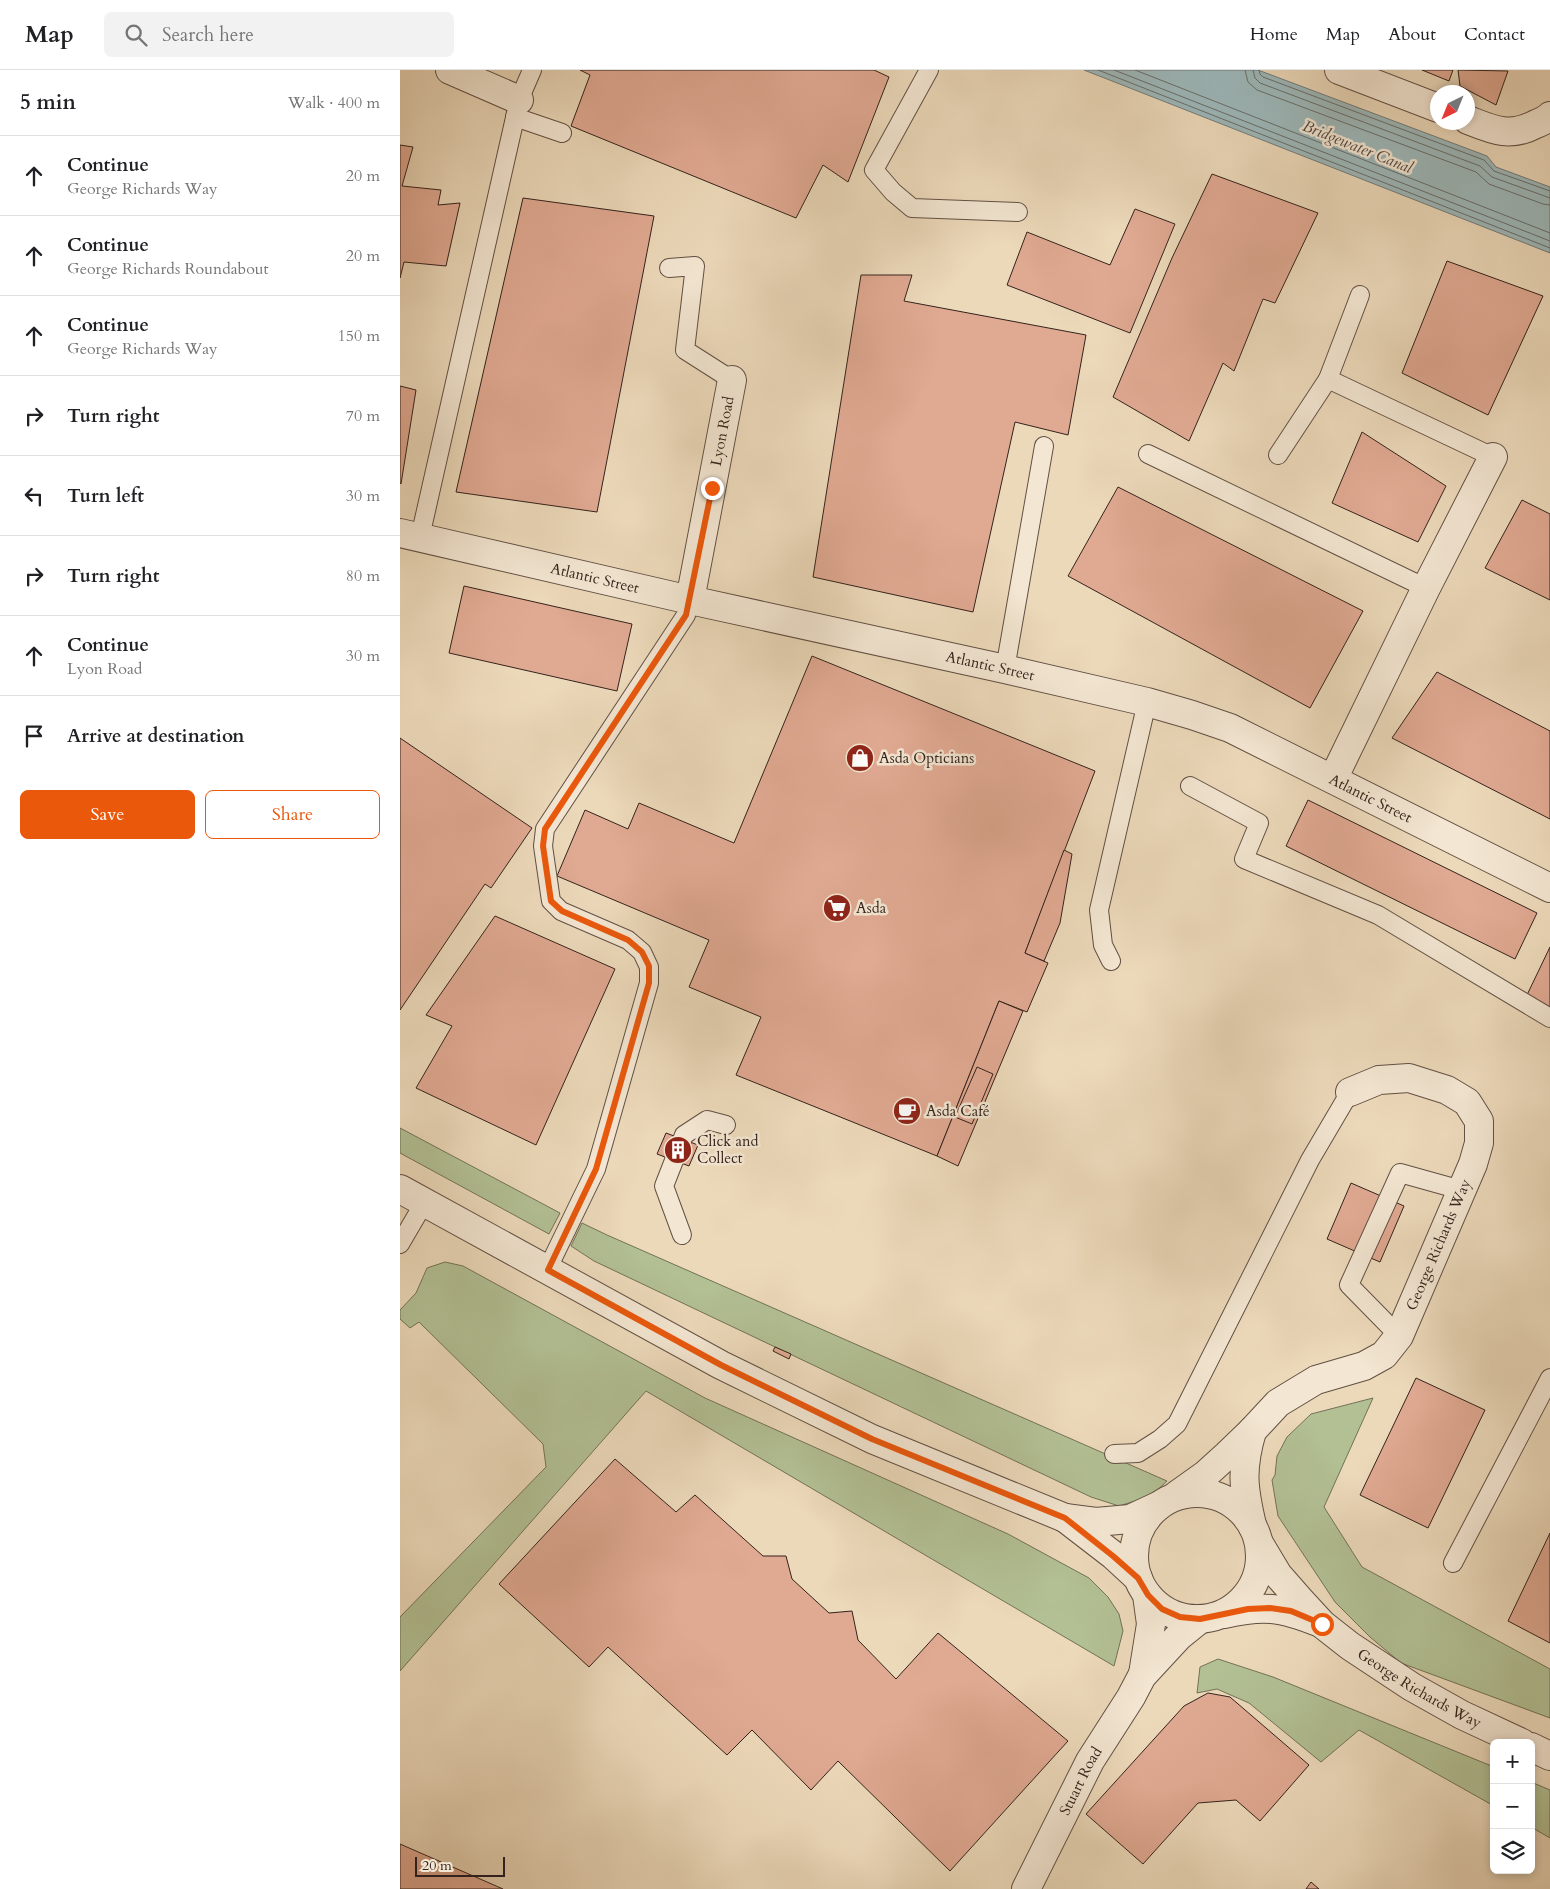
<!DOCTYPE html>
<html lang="en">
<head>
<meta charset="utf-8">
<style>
  body { margin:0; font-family:Cardo,serif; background:#f2f2f2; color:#202124 }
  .controls { position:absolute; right:15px; bottom:15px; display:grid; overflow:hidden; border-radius:8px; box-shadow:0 2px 8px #0003 }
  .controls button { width:45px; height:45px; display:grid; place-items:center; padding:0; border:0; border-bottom:1px solid #e0e0e0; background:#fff; color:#202124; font:25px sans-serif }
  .compass { position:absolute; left:1030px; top:15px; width:45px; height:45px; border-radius:50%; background:#fff; box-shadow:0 2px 8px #0003; rotate:223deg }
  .scale { position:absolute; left:15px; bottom:12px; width:90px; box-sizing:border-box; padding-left:5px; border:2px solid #34231c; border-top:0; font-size:14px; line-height:18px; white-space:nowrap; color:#34231c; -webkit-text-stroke:4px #f3e6d2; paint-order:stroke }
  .stop { position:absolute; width:15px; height:15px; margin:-11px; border:4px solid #ea580c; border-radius:50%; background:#fff }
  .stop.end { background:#ea580c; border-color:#fff; box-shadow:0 1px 5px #0008 }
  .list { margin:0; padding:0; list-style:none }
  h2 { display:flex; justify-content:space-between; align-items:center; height:65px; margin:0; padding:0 20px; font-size:21px }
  h2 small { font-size:16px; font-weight:400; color:#757577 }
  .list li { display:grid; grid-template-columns:32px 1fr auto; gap:15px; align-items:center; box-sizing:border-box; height:80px; padding:0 20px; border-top:1px solid #e0e0e0 }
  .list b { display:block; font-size:19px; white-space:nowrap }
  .list p { margin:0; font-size:16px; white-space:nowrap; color:#757577 }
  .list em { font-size:16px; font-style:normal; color:#757577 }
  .actions { display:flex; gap:10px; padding:15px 20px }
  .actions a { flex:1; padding:11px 0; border:1px solid #ea580c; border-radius:8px; text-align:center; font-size:18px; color:#ea580c }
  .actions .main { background:#ea580c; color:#fff }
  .icon { flex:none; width:28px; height:28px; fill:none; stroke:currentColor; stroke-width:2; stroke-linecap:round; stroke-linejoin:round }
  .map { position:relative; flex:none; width:1150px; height:1819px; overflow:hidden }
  header { display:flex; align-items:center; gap:30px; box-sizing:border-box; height:70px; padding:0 25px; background:#fff; border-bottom:1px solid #e0e0e0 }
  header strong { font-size:24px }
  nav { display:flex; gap:28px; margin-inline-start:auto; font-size:18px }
  .search { width:350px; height:45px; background:#f2f2f2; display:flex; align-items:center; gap:12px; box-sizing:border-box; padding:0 18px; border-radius:8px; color:#757577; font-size:19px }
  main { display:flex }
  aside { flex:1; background:#fff }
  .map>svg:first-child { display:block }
  .green { fill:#b2c094; stroke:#737258 }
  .water { fill:#9db8ba; stroke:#737c7b }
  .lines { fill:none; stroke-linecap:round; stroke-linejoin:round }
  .shore { stroke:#686e6b; stroke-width:1 }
  .building { fill:#e0a992; stroke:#34231c }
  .service-casing { stroke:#625044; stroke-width:20 }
  .minor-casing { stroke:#625044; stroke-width:30 }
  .tertiary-casing { stroke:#625044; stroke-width:30 }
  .service { stroke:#f3e6d2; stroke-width:18 }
  .minor { stroke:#f3e6d2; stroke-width:28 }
  .tertiary { stroke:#f3e6d2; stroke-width:28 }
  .route { stroke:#ea580c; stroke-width:6 }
  .labels { text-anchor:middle; stroke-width:5; stroke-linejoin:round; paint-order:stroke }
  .street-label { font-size:15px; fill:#34231c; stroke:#f3e6d2 }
  .poi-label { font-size:15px; fill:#34231c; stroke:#f3e6d2; text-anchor:start }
  .water-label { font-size:16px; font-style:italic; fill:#4e4844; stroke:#f3e6d2 }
</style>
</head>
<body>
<header>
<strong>Map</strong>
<div class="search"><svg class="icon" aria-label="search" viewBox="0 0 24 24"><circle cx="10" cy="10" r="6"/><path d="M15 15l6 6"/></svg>Search here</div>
<nav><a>Home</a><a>Map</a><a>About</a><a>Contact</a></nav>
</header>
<main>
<aside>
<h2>5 min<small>Walk · 400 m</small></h2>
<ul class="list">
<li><svg class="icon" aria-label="ahead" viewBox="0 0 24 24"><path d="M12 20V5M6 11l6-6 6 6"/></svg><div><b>Continue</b><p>George Richards Way</p></div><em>20 m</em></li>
<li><svg class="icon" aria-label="ahead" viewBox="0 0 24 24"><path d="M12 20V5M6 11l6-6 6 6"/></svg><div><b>Continue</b><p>George Richards Roundabout</p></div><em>20 m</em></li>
<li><svg class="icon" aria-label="ahead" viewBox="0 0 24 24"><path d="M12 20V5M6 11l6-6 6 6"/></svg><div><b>Continue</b><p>George Richards Way</p></div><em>150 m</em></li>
<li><svg class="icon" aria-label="right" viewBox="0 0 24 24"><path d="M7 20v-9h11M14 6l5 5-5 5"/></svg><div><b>Turn right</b></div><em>70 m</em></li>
<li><svg class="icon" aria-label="left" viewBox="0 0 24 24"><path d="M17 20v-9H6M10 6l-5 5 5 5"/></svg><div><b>Turn left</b></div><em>30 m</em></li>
<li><svg class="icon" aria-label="right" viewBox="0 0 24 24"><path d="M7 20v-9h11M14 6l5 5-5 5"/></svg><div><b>Turn right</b></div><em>80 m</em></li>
<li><svg class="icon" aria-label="ahead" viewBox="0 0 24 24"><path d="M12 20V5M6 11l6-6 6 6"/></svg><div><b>Continue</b><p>Lyon Road</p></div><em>30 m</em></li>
<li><svg class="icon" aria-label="arrive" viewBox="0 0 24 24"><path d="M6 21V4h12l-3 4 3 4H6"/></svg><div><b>Arrive at destination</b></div></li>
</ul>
<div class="actions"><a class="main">Save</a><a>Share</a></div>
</aside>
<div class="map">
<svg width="1150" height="1819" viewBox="0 0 1150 1819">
  <rect width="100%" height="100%" fill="#ecd9ba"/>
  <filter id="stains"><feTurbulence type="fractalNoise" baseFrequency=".004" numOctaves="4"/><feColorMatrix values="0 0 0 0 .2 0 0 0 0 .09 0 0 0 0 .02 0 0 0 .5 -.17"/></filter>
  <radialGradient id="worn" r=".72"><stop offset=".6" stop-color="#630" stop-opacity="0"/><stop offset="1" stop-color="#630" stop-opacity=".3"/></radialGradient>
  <g class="green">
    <polygon points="0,1058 160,1143 149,1164 0,1083"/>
    <polygon points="182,1153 207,1165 767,1411 751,1426 719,1436 691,1427 194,1191 171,1176"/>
    <polygon points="45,1192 63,1196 305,1328 608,1464 689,1508 708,1527 719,1544 723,1561 714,1596 246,1321 0,1601 0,1547 146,1397 143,1374 19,1252 10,1258 0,1249 0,1240 16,1223 27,1198"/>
    <polygon points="973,1328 924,1437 962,1497 1150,1599 1150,1648 1001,1593 970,1567 935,1532 878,1446 872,1410 875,1405 877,1386 887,1367 911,1344"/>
    <polygon points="818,1589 873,1607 1094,1697 1094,1736 959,1660 921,1692 849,1633 817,1619 797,1623 800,1597"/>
    <polygon points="1131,1712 1150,1720 1150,1768 1131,1757"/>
  </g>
  <polygon class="water" points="684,0 858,0 1087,86 1096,97 1150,117 1150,183"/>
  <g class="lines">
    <g class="shore">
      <polyline points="698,0 1150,178"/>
      <polyline points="714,0 1150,171"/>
      <polyline points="735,0 1150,163"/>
      <polyline points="845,0 848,12 857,20 1076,102 1089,114 1143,134 1150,135"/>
      <polyline points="853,0 855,8 860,13 1080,96 1092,107 1150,128"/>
      <polyline points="859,0 860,4 863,7 1084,90 1094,101 1150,121"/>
    </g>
  </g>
  <g class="building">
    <polygon points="180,0 474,0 489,7 448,112 423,95 396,148 171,56 190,5"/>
    <polygon points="1022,0 1053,0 1049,11"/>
    <polygon points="1058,0 1108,1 1096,35 1060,16"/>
    <polygon points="0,75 13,77 2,116 41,120 38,135 60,133 46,196 4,192 0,208"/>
    <polygon points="812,104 918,143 875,233 863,229 834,301 823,293 789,371 713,327 772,188"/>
    <polygon points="123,128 254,146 197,442 56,422"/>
    <polygon points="735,139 775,154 730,263 607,215 627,162 710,195"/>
    <polygon points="1047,191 1143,226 1088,345 1002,303"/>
    <polygon points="461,205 512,205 504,231 686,265 668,365 615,352 573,542 413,507"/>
    <polygon points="0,316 16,320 1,414 0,413"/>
    <polygon points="962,362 1046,416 1018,472 932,433"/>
    <polygon points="718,417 963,541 910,638 668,506"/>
    <polygon points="1122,430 1150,444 1150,530 1085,498"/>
    <polygon points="64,516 232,554 217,621 49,583"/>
    <polygon points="412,586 695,701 625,883 648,893 627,942 599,931 537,1086 336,1005 361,947 289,917 309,870 157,806 185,740 228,759 239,733 334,773"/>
    <polygon points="1037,602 1150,661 1150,749 992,668"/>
    <polygon points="0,668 132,758 91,818 85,814 0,940"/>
    <polygon points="908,730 1137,843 1115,889 886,776"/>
    <polygon points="664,780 672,784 660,853 644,891 625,883"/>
    <polygon points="95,846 215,899 136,1075 16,1018 52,956 26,945"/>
    <polygon points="1150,877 1150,939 1126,927"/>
    <polygon points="599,931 623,941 558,1096 537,1086"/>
    <polygon points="577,997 593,1004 572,1054 555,1047"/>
    <polygon points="266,1063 298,1075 289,1096 257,1084"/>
    <polygon points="951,1113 1004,1136 980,1192 927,1169"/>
    <polygon points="375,1277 391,1284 389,1289 373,1281"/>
    <polygon points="1016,1308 1085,1340 1028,1458 960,1425"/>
    <polygon points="215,1389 276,1442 295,1425 363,1486 386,1486 392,1509 429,1543 452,1541 458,1570 496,1609 538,1563 668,1671 550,1801 438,1691 411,1720 352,1660 327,1685 208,1577 189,1597 99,1514"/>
    <polygon points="1150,1463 1150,1573 1108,1551"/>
    <polygon points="808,1623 830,1627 909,1695 860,1751 836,1730 798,1733 743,1794 686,1744 784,1636"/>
    <polygon points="0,1774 103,1819 0,1819"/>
    <polygon points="911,1812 919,1819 906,1819"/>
  </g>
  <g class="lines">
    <defs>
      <g id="service">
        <polyline points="529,0 474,100 493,122 512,138 618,142"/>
        <polyline points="115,47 162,63"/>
        <polyline points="269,198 295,196 285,280 332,310"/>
        <polyline points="928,309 960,225"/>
        <polyline points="748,384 1026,518"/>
        <polyline points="878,385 928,309 1093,387"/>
        <polyline points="20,467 119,30 132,0"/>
        <polyline points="605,599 644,376"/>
        <polyline points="790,716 859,753 844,789 978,845 1150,948"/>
        <polyline points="711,891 703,875 699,840 747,632"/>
        <polyline points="282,1165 264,1116 284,1065 307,1050 326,1055"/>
        <polyline points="0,1174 24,1133"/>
        <polyline points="147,1200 196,1099 249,913 249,897 242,882 228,870 161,841 151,831 143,776 145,759 286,545 290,530"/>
        <polyline points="999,1266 949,1215 1000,1103 1061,1120"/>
        <polyline points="714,1384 738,1383 760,1369 777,1354 910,1090 950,1022"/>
        <polyline points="1053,1493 1150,1308"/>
      </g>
      <g id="minor">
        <polyline points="50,0 119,30"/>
        <polyline points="939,0 1038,38"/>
        <path d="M1068,50C1093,60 1110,68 1136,54C1141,52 1146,50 1150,46"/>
        <path id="s1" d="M290,530L332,310"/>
        <polyline points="933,709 1026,518 1093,387"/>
        <path id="s2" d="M777,1425L805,1405L827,1385L852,1361L878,1333L916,1310L964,1296L984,1285L999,1266L1073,1094L1079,1073V1051L1067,1032L1047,1020L1009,1008L979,1010L950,1022"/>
        <path d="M852,1455C843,1417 841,1399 852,1361"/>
        <polyline points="743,1604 751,1554 747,1525"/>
        <path id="s3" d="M626,1819L690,1691L731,1627L742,1606L779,1566L800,1549"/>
      </g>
      <g id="tertiary">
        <path id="s4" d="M0,463L290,530L605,599L747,632L792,645L830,658L1150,818"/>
        <polyline points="0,1119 321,1295 472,1369 665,1448 713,1485 738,1508"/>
        <circle cx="797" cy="1486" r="63"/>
        <polyline points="665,1448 696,1452 730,1449 758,1436"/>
        <path id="s5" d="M860,1475L878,1505L899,1529L922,1554L950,1576L1012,1617L1062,1645L1122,1673"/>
        <path d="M824,1544C864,1535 880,1537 918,1552"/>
        <polyline points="1131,1677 1150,1686"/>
      </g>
    </defs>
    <use href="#service" class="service-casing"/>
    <use href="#minor" class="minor-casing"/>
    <use href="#tertiary" class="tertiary-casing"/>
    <use href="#service" class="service"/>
    <use href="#minor" class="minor"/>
    <use href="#tertiary" class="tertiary"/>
  </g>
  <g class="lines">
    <polyline class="route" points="312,418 286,545 145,759 143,776 151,831 162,841 228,870 242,882 249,896 249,913 196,1099 148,1200 321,1295 472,1369 665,1448 713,1486 738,1508 748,1525 762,1539 780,1547 800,1549 848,1539 870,1538 891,1541 922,1554"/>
  </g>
  <defs>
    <symbol id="shop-disc" viewBox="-11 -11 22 22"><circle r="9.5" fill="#8f2418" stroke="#f3e6d2"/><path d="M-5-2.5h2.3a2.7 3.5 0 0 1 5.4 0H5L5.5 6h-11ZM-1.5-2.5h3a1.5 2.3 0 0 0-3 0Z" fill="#fff"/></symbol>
    <symbol id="supermarket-disc" viewBox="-11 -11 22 22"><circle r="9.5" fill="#8f2418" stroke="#f3e6d2"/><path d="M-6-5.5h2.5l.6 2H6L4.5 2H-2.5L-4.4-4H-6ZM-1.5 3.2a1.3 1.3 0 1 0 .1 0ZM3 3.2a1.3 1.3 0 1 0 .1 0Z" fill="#fff"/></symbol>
    <symbol id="cafe-disc" viewBox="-11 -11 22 22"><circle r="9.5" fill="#8f2418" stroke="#f3e6d2"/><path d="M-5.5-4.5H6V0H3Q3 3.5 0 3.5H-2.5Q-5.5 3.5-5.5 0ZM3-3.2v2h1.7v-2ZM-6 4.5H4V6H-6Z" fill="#fff"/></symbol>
    <symbol id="building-disc" viewBox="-11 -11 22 22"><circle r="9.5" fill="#8f2418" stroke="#f3e6d2"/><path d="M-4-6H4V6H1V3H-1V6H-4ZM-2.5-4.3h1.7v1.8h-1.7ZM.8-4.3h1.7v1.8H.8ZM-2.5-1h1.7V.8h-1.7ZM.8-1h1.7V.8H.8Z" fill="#fff"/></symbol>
  </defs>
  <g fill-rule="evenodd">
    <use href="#shop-disc" x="444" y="672" width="32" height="32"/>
    <use href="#supermarket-disc" x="421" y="822" width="32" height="32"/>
    <use href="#cafe-disc" x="491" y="1025" width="32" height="32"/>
    <use href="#building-disc" x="262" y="1064" width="32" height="32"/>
  </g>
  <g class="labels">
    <g class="street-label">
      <text dy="5" stroke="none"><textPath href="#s1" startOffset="172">Lyon Road</textPath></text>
      <text dy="5" stroke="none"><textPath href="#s4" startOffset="200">Atlantic Street</textPath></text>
      <text dy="5" stroke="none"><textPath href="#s4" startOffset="605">Atlantic Street</textPath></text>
      <text dy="5" stroke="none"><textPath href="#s4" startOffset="1010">Atlantic Street</textPath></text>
      <text dy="5" stroke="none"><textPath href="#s2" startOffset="378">George Richards Way</textPath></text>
      <text dy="5" stroke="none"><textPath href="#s5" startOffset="218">George Richards Way</textPath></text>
      <text dy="5" stroke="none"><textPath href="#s3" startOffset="121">Stuart Road</textPath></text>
    </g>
    <g class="poi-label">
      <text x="479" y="693">Asda Opticians</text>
      <text x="456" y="843">Asda</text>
      <text x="526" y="1046">Asda Café</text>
      <text x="297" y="1076">Click and<tspan x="297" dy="17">Collect</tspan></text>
    </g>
    <g class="water-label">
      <text transform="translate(958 76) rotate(22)" y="6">Bridgewater Canal</text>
    </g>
  </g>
  <rect width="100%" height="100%" filter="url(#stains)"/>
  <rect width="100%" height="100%" fill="url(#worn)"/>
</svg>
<div class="controls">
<button>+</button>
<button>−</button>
<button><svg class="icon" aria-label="layers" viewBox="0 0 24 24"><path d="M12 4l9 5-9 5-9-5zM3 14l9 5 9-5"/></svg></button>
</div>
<svg class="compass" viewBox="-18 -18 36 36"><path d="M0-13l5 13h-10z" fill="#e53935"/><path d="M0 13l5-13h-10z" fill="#757577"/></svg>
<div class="scale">20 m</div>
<div class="stop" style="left:922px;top:1554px"></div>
<div class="stop end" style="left:312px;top:418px"></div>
</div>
</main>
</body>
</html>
